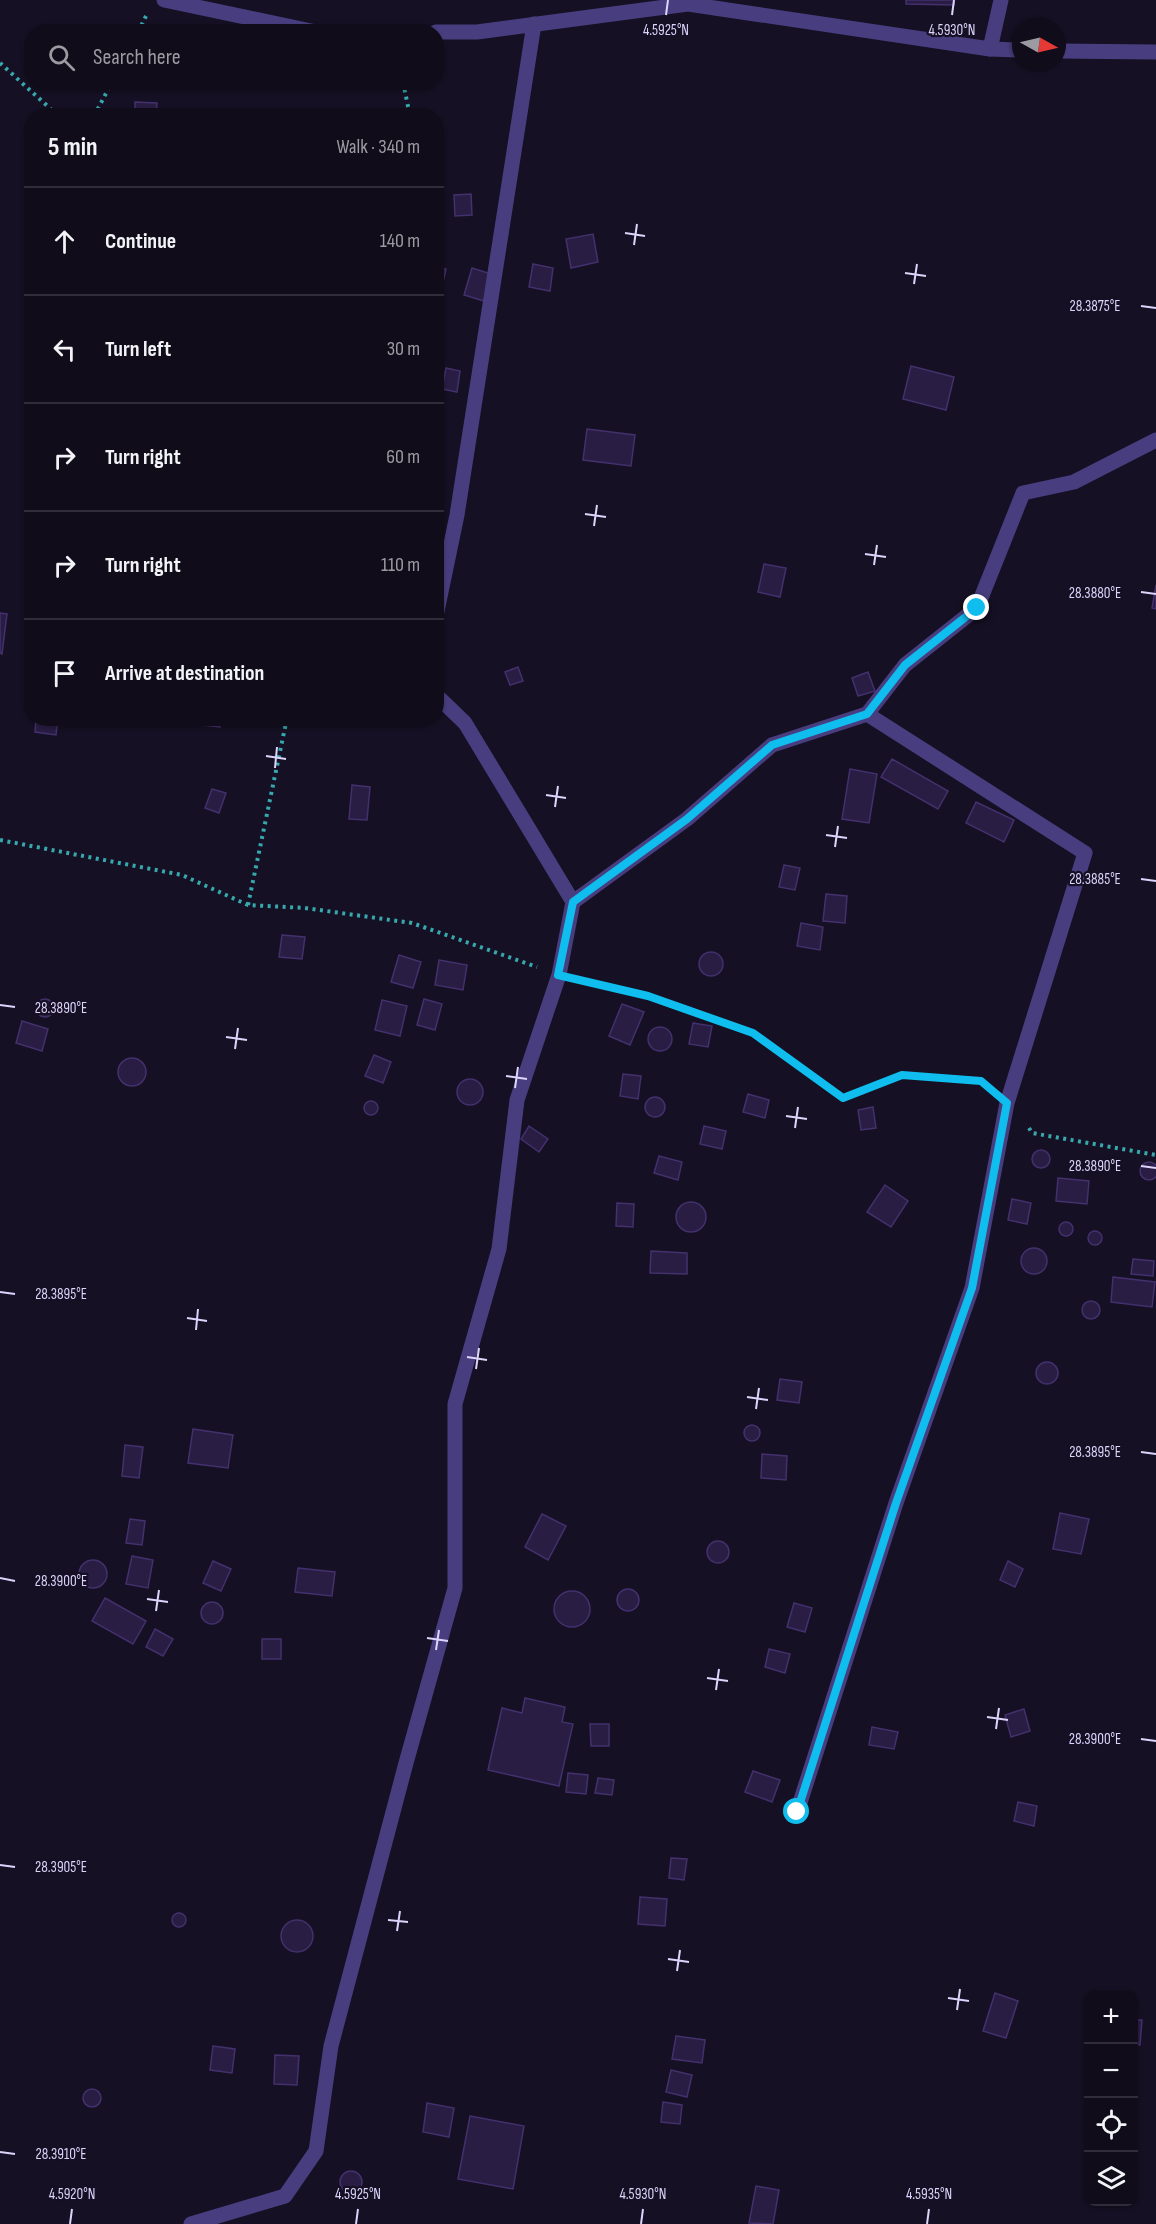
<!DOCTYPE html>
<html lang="en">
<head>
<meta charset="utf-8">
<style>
  body { margin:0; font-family:"Sofia Sans Condensed",sans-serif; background:#191523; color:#f1f3f6 }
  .controls { position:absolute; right:18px; bottom:18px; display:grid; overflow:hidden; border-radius:12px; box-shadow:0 2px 4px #0004 }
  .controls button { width:54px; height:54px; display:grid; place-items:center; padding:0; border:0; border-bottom:2px solid #302c39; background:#100c1a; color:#f1f3f6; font:30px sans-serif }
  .compass { position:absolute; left:1012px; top:18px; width:54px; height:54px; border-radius:50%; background:#100c1a; box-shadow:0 2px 4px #0004; rotate:98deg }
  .stop { position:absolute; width:18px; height:18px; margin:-14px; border:4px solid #0fbeee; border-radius:50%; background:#fff }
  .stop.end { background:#0fbeee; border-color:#fff; box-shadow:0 2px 6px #0008 }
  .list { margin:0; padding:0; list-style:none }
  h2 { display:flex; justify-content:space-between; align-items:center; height:78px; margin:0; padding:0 24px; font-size:26px }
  h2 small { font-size:20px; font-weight:400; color:#9c9ba2 }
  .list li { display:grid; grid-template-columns:39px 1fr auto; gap:18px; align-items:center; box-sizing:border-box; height:108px; padding:0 24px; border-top:2px solid #302c39 }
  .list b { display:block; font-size:22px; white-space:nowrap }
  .list em { font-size:20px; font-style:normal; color:#9c9ba2 }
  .icon { flex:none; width:33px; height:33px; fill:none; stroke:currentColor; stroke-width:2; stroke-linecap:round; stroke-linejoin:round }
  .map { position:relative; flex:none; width:1156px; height:2224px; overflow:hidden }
  .search { position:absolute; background:#100c1a; box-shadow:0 2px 4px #0004; left:24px; top:24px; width:420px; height:66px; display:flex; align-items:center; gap:15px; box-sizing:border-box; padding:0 21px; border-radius:24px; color:#9c9ba2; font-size:22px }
  .panel { position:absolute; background:#100c1a; box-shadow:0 2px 4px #0004; left:24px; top:108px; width:420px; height:618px; border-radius:24px }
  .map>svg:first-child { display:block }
  .building { fill:#291d43; stroke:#43306d; stroke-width:1.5 }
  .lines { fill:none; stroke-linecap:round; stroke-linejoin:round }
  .path { stroke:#36a8ae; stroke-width:4; stroke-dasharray:3 4.5; stroke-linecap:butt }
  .street { stroke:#483e7f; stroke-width:15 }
  .route { stroke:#0fbeee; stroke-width:8 }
  .ticks { fill:none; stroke:#ddd4fc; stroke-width:2 }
  .ticks-label { font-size:15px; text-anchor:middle; fill:#ddd4fc; stroke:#151023; stroke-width:4.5; stroke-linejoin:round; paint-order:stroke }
</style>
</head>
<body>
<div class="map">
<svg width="1156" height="2224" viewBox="0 0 1156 2224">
  <rect width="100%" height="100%" fill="#151023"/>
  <g class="building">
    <polygon points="906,0 954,0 954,5 906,4"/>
    <polygon points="135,102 157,103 156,116 135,116"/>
    <polygon points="471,194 472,215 455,216 454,195"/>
    <polygon points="593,234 598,262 571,268 566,239"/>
    <polygon points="533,264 553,268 550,291 529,287"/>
    <polygon points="436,267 446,269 437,309 436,309"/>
    <polygon points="472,268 491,274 484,301 464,295"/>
    <polygon points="911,366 954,377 946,410 903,399"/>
    <polygon points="446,368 460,371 457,392 442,389"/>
    <polygon points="587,429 635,435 631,466 583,460"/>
    <polygon points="764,564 786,568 780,597 758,592"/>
    <polygon points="1156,585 1156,609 1152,608"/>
    <polygon points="0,613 7,614 2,654 0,653"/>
    <polygon points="518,667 523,681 510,685 505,672"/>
    <polygon points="868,672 875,691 858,696 852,678"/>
    <polygon points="36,718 58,718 56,735 35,732"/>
    <polygon points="203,718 222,718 220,727 202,725"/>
    <polygon points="892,759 948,791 938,809 881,777"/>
    <polygon points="850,769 877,774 869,823 842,819"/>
    <polygon points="352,785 370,787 367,820 349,819"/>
    <polygon points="212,789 226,793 219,813 205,808"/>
    <polygon points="976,802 1014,820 1004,842 966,823"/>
    <polygon points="784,865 800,868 795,890 779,887"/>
    <polygon points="826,894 847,896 845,923 823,921"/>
    <polygon points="801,923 823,927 820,950 797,946"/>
    <polygon points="282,935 305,937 302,959 279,957"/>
    <circle cx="711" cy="964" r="12"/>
    <polygon points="399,955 421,962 413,988 391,982"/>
    <polygon points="439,960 467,965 463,990 435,985"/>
    <circle cx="45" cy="1008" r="9"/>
    <polygon points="424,999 442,1004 435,1030 417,1025"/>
    <polygon points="382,1000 407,1006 400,1036 375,1030"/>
    <polygon points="622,1004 644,1012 630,1045 609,1036"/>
    <polygon points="22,1021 48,1029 42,1051 16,1043"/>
    <polygon points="693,1023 712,1026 708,1047 689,1044"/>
    <circle cx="660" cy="1039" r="12"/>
    <polygon points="374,1055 391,1062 383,1083 365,1076"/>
    <circle cx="132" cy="1072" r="14"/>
    <polygon points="623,1074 641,1076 638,1099 620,1096"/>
    <circle cx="470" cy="1092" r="13"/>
    <polygon points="748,1094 769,1100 765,1118 743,1112"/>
    <circle cx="655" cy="1107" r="10"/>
    <circle cx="371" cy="1108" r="7"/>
    <polygon points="873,1107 876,1128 861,1130 858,1110"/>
    <polygon points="529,1126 548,1139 539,1152 521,1139"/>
    <polygon points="704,1126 726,1131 722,1149 700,1144"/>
    <circle cx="1041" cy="1159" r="9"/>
    <polygon points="659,1156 682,1162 678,1180 654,1173"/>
    <circle cx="1149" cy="1171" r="9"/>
    <polygon points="1058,1178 1089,1181 1087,1204 1056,1201"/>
    <polygon points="885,1185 908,1201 891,1227 867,1212"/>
    <polygon points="1012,1199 1031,1203 1027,1224 1008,1220"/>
    <circle cx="691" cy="1217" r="15"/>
    <polygon points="617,1203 634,1204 633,1227 616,1226"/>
    <circle cx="1066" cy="1229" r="7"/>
    <circle cx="1095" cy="1238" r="7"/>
    <circle cx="1034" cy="1261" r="13"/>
    <polygon points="651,1251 687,1253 687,1274 650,1273"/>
    <polygon points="1133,1259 1154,1261 1153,1276 1131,1274"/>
    <polygon points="1113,1277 1155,1282 1152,1307 1111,1302"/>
    <circle cx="1091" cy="1310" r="9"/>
    <circle cx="1047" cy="1373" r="11"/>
    <polygon points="780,1379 802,1382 799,1403 777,1400"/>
    <circle cx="752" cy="1433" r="8"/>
    <polygon points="193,1429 233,1435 228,1468 188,1463"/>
    <polygon points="125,1445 143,1447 139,1478 122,1476"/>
    <polygon points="762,1454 787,1456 786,1480 761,1478"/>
    <polygon points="1060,1513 1089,1519 1081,1554 1053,1549"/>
    <polygon points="542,1514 566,1526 548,1560 525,1547"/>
    <polygon points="130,1519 145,1521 142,1545 126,1543"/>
    <circle cx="718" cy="1552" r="11"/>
    <polygon points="132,1556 153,1560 148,1588 126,1584"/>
    <circle cx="93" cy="1574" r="14"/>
    <polygon points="213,1561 231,1569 221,1591 203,1583"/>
    <polygon points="1008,1561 1023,1569 1015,1587 1000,1580"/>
    <polygon points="298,1568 335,1572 332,1596 295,1592"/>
    <circle cx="628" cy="1600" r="11"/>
    <circle cx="572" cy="1609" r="18"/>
    <polygon points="105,1598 146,1621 133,1644 92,1621"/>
    <circle cx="212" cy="1613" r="11"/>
    <polygon points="794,1603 812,1608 805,1632 787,1627"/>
    <polygon points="155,1629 173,1639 163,1656 146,1647"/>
    <rect x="262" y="1639" width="19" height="20"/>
    <polygon points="769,1649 790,1654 785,1673 765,1667"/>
    <polygon points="525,1698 565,1707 562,1722 573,1724 559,1786 488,1770 502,1708 522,1713"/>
    <polygon points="1024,1709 1030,1731 1011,1737 1005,1715"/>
    <polygon points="590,1724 609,1724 609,1746 591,1746"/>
    <polygon points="872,1727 898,1732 894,1749 869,1745"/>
    <polygon points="753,1771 780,1780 772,1802 745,1792"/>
    <polygon points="568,1773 588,1775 586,1794 566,1792"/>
    <polygon points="598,1778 614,1780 612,1795 595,1793"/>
    <polygon points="1018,1802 1037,1806 1034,1826 1014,1821"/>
    <polygon points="671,1858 687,1859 684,1880 669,1878"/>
    <polygon points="640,1897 667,1899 665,1926 638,1924"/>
    <circle cx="179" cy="1920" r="7"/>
    <circle cx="297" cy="1936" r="16"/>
    <polygon points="995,1993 1018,2001 1006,2038 983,2031"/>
    <polygon points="1134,2020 1142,2020 1140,2045 1134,2044"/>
    <polygon points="676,2036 705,2040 702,2063 672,2059"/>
    <polygon points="213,2046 235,2049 232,2073 210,2070"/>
    <polygon points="275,2055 299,2056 297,2085 274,2084"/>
    <polygon points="671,2070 692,2075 687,2097 666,2092"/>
    <circle cx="92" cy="2098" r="9"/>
    <polygon points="663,2102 682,2105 680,2124 661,2122"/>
    <polygon points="427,2103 454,2108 449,2137 423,2132"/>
    <polygon points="470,2116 524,2126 513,2189 458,2179"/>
    <circle cx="351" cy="2182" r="11"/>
    <polygon points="756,2186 779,2190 773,2224 749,2223"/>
  </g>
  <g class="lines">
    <g class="path">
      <polyline points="138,32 146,16"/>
      <polyline points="0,63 54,112 61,116"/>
      <polyline points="403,82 410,116"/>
      <polyline points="94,116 112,82"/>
      <polyline points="0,840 182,875 248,905 305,908 412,923 537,967"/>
      <polyline points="248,905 287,718"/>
      <polyline points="582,980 648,996 753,1033 843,1098 902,1075 981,1081 988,1087"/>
      <polyline points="1029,1128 1032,1133 1156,1155"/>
    </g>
    <g class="street">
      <polyline points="164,0 316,32"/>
      <polyline points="436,32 477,32 688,4 990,49 1021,50"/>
      <polyline points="990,49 1001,0"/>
      <polyline points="1057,51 1156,52"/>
      <polyline points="436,616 457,515 534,24"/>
      <polyline points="436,695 465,723 573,902"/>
      <polyline points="797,1812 896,1503 972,1288 1007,1103 1085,853 867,714"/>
      <polyline points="191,2224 285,2196 316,2151 331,2046 406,1763 455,1588 455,1404 499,1249 517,1100 559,975 573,902 687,819 772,745 867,714 905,665 977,608 1023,493 1074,482 1156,440"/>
    </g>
  </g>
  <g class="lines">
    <polyline class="route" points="797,1812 896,1503 972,1288 1007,1103 981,1081 902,1075 843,1098 753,1033 648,996 558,975 573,902 687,819 772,745 867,714 905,665 977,608"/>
  </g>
  <path class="ticks" d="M666,15L668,0M952,15L954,0M625,233L645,236M634,245L637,224M905,273L926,276M914,284L917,264M1141,306L1156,308M585,514L606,517M594,526L597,505M865,554L886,557M874,565L877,545M1141,592L1156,594M266,756L286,759M275,768L277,747M546,795L566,798M555,807L558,786M826,835L847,838M835,847L838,826M1141,879L1156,881M0,1005L15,1007M226,1037L247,1040M235,1049L238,1028M506,1076L527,1079M515,1088L518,1067M786,1116L807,1119M795,1128L798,1107M1141,1166L1156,1168M0,1292L15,1294M187,1318L207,1321M196,1330L198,1309M467,1357L487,1360M476,1369L479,1348M747,1397L768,1400M756,1409L759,1388M1141,1452L1156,1454M0,1578L15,1581M147,1599L168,1602M156,1611L159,1590M427,1638L448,1641M436,1650L439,1630M707,1678L728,1681M716,1690L719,1669M987,1717L1008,1720M996,1729L999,1708M1141,1739L1156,1741M0,1865L15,1867M388,1920L408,1922M397,1931L400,1911M668,1959L689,1962M677,1971L680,1950M948,1998L969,2001M957,2010L960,1989M0,2152L15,2154M70,2224L72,2209M356,2224L358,2209M641,2224L643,2209M927,2224L929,2209"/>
  <g class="ticks-label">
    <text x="666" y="35">4.5925°N</text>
    <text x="952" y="35">4.5930°N</text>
    <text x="1095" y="311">28.3875°E</text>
    <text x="1095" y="598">28.3880°E</text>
    <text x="1095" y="884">28.3885°E</text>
    <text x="61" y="1013">28.3890°E</text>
    <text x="1095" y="1171">28.3890°E</text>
    <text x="61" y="1299">28.3895°E</text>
    <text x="1095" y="1457">28.3895°E</text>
    <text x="61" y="1586">28.3900°E</text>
    <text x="1095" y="1744">28.3900°E</text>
    <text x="61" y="1872">28.3905°E</text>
    <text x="61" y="2159">28.3910°E</text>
    <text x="72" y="2199">4.5920°N</text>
    <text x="358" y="2199">4.5925°N</text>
    <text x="643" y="2199">4.5930°N</text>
    <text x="929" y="2199">4.5935°N</text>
  </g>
</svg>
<div class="controls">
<button>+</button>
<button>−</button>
<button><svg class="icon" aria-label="locate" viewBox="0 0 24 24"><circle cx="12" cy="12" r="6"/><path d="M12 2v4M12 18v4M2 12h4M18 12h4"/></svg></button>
<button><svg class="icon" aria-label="layers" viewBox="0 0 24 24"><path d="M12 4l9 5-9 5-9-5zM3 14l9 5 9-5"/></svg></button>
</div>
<svg class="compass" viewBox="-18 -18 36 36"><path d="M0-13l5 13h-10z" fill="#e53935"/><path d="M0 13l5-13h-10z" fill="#9c9ba2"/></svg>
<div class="stop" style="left:797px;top:1812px"></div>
<div class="stop end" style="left:977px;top:608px"></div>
<div class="search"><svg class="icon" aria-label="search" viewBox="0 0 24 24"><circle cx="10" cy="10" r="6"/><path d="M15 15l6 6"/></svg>Search here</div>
<section class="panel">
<h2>5 min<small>Walk · 340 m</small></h2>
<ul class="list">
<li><svg class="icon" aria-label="ahead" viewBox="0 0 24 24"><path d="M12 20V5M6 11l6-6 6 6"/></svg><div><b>Continue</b></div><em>140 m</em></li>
<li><svg class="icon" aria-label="left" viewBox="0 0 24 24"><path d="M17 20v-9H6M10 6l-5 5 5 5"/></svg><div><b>Turn left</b></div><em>30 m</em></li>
<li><svg class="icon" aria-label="right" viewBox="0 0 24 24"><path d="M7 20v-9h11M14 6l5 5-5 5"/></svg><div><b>Turn right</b></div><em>60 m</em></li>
<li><svg class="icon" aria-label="right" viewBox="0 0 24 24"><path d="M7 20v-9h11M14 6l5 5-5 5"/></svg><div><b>Turn right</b></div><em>110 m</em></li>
<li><svg class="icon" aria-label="arrive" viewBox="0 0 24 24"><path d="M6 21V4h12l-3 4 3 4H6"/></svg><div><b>Arrive at destination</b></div></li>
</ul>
</section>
</div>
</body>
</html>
